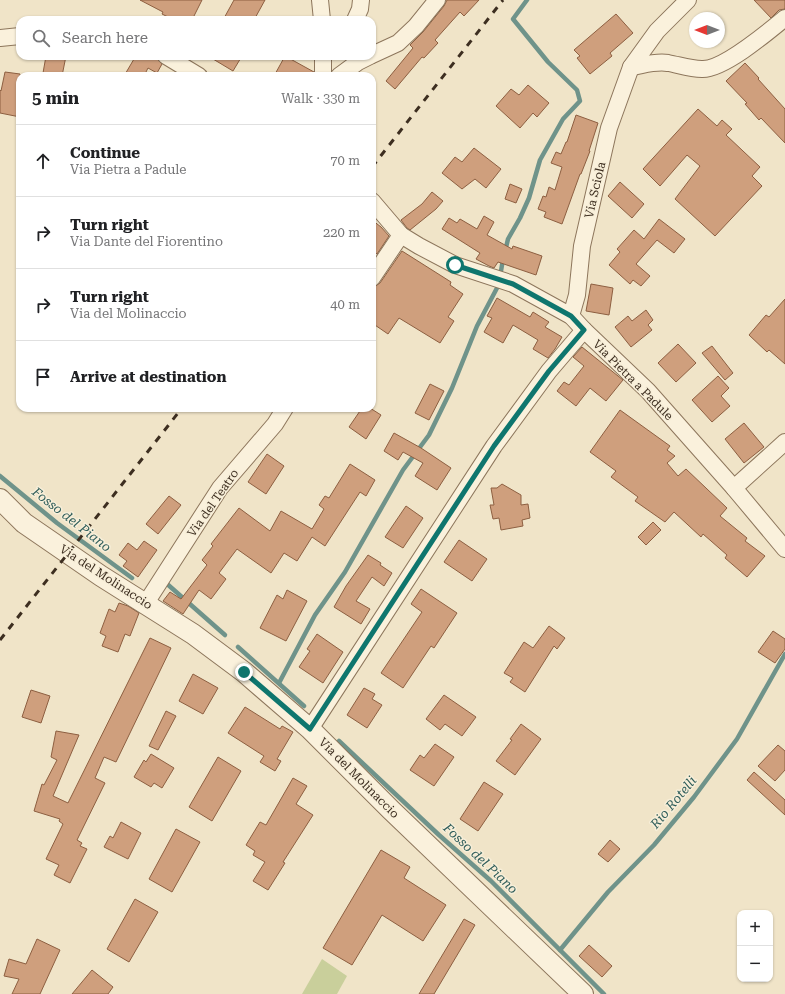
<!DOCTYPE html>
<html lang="en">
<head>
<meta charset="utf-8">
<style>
  body { margin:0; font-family:"Roboto Serif",serif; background:#f2f2f2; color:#202124 }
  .controls { position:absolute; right:12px; bottom:12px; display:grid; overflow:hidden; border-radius:8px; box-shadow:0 1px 3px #0004 }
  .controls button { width:36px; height:36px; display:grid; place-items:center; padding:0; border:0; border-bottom:1px solid #e0e0e0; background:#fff; color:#202124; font:20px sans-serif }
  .compass { position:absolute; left:689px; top:12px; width:36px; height:36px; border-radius:50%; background:#fff; box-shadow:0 1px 3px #0004; rotate:270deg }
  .stop { position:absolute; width:12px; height:12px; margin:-9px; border:3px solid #0f766e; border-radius:50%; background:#fff }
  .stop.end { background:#0f766e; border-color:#fff; box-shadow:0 1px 4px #0008 }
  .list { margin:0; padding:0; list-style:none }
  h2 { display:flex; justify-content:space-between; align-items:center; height:52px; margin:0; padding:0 16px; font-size:17px }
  h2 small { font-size:13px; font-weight:400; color:#757577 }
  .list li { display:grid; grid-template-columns:26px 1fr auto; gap:12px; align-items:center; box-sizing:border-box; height:72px; padding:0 16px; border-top:1px solid #e0e0e0 }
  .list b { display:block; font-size:15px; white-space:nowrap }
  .list p { margin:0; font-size:13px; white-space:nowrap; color:#757577 }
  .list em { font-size:13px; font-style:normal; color:#757577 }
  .icon { flex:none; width:22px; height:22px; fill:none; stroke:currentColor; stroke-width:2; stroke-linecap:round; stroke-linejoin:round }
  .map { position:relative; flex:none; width:785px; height:994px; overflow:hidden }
  .search { position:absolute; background:#fff; box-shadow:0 1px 3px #0004; left:16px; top:16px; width:360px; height:44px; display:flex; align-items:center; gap:10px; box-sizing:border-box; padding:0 14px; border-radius:12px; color:#757577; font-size:15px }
  .panel { position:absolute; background:#fff; box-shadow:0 1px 3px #0004; left:16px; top:72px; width:360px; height:340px; border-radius:12px }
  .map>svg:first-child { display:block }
  .green { fill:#c9cf9b }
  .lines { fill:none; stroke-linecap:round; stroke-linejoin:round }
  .stream { stroke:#6f938a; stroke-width:4.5 }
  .building { fill:#cf9f7d; stroke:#8d5f41 }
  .minor-casing { stroke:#8d765c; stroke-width:18 }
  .tertiary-casing { stroke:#8d765c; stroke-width:22 }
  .minor { stroke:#faf1dc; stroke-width:16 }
  .tertiary { stroke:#faf1dc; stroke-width:20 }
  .rail { stroke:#3d2e20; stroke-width:3; stroke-dasharray:7 7; stroke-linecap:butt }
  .route { stroke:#0f766e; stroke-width:5 }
  .labels { text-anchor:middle; stroke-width:3; stroke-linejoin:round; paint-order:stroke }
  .street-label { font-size:12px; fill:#3d2e20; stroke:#f7eed8 }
  .water-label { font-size:13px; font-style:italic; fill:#2f5d5a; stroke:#f7eed8 }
</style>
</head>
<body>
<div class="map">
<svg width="785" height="994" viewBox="0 0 785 994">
  <rect width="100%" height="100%" fill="#f0e4c8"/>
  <polygon class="green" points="322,959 347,976 337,994 302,994"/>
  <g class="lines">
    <g class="stream">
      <polyline points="505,252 508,239 520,218 529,198 540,160 563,119 580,101 577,90 548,62 513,19 527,0"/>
      <polyline points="501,271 503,259"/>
      <polyline points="0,476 57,523 132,578"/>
      <polyline points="166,583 225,635"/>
      <polyline points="238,647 304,706"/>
      <polyline points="279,683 315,615 345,572 403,470 429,435 452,388 477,326 497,288"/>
      <polyline points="339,741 439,835 491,881 604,994"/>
      <polyline points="560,950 608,892 654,845 694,797 737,739 785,654"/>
    </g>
  </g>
  <g class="building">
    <polygon points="140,0 202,0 192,20 174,20 162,14 163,12"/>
    <polygon points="234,0 265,0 254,20 223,20"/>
    <polygon points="447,0 479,0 464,16 460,12 435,40 438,43 424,58 422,57 395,89 386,81 413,48 410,45 423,32 444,6"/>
    <polygon points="754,0 785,0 785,9 779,10 771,18"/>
    <polygon points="616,14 633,33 610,53 612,56 590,74 577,58 580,56 574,50"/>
    <polygon points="46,56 66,56 62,76 43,73"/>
    <polygon points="128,56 155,56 162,64 157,73 148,68 144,76 124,76 134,59"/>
    <polygon points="208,56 242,56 233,71"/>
    <polygon points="285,56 314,72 314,76 274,76"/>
    <polygon points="745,63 759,78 758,79 785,109 785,143 761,118 759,120 745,104 747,103 726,81"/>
    <polygon points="5,72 20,74 20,117 0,113 0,90 1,91"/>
    <polygon points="528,85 549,103 537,117 533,113 520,128 496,106 511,89 519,95"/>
    <polygon points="698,109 717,126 722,120 732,129 726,135 760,167 752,176 762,186 715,236 675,199 700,166 687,155 660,186 643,169"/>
    <polygon points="576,115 598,123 589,151 590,151 581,174 580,174 562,224 544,217 546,212 538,209 543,196 546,197 549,187 555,190 562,167 551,163 556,152 561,154 566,142 567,142"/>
    <polygon points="474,148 501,169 486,188 475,179 462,189 442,173 455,157 462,162"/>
    <polygon points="620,182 644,204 632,218 608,196"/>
    <polygon points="510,184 522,189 516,203 505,199"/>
    <polygon points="432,192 443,201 436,209 410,230 407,228 401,220 422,204"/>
    <polygon points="484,216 494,222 487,235 512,249 513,246 542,256 536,275 498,262 494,268 489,266 476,259 480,253 442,229 449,218 457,223 460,219 477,229"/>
    <polygon points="659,219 685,239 674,253 657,240 636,264 650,276 641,286 633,280 630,284 609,265 620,252 617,249 634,230 644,239"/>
    <polygon points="372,220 381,227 389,236 377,254 372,250"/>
    <polygon points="402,251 451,282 450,285 463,294 448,317 454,321 440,343 399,318 388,334 372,323 372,291 374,287 380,283"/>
    <polygon points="591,284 613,288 609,315 586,311"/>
    <polygon points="497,298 530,317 533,312 549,322 545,327 562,337 555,349 548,358 533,349 538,340 513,325 503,343 484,332 492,318 487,316"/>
    <polygon points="785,299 785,364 769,350 767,352 749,335 766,315 769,317"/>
    <polygon points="646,310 653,320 648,325 652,330 631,347 615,327 628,316 632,321"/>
    <polygon points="678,344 696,363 676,382 658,363"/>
    <polygon points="712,346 733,373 725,380 702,353"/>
    <polygon points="582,347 623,380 606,401 590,388 576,406 557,391 564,382 569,385 584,366 573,357"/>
    <polygon points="718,376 729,388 721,396 730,406 712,422 692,400"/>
    <polygon points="430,384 444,391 429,420 415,413"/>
    <polygon points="362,408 370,408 381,415 366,439 349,427"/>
    <polygon points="620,410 670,446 667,450 675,456 667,463 678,476 686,469 727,508 720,516 747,538 745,541 765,556 747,577 725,558 727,555 703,534 701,537 674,512 665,522 635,501 638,497 611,477 616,471 590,452"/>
    <polygon points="744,423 764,447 744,463 725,439"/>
    <polygon points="394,433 421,448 451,468 437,490 415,476 423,463 403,452 398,460 384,451"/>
    <polygon points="267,454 284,466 266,494 248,482"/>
    <polygon points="350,464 375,480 366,496 360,492 325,546 312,537 297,561 284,553 271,573 237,549 219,573 226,579 211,599 199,590 183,614 163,601 170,592 181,599 207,565 202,560 213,546 211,544 239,508 270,531 281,511 312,529 324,509 319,505 325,496 329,498"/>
    <polygon points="502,484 521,495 521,505 528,504 530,518 522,520 523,526 501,530 499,518 493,519 490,505 494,505 491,488 497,488"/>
    <polygon points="169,496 181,505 158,534 146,524"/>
    <polygon points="406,506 423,518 403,548 385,537"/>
    <polygon points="653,522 661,530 646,545 638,537"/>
    <polygon points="459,540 487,559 472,581 444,562"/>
    <polygon points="144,541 157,550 138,577 123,566 127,561 119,555 128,543 137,550"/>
    <polygon points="368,555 381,563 380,565 392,573 384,586 372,577 356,601 370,609 361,624 334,607 346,586"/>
    <polygon points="421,589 457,613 434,648 431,646 403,688 381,673 422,612 411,604"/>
    <polygon points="287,590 307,601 286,641 260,628 277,595 283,599"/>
    <polygon points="119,603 128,606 139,613 130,636 125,634 118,652 102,646 106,636 100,633 109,609 115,612"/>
    <polygon points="549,626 565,638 557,649 554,646 525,692 510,682 513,678 504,673 524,642 533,648"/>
    <polygon points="773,631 785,639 785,649 775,663 758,652"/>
    <polygon points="317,634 343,652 323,683 299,667 310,651 307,649"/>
    <polygon points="150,638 171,648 116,762 104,757 95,778 105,783 77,840 82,843 80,846 87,849 70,883 54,875 59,865 46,859 63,824 59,821 60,819 34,811 42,784 44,785 57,760 51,757 56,731 79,735 53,796 68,803"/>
    <polygon points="193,674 218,688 203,714 179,701"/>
    <polygon points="364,688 375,694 372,699 382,705 367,728 347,715"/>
    <polygon points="31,690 50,696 41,723 22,717"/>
    <polygon points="444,695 476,717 462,736 445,724 440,730 426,719"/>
    <polygon points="245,707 280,729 282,726 293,732 277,759 281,761 275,771 260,762 264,756 228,733"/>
    <polygon points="166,711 176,716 158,750 149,746"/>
    <polygon points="521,724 541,739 515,775 496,761 512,740 510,739"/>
    <polygon points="435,744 454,757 434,786 410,770 420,755 424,758"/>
    <polygon points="778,745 785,751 785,770 775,781 758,766"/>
    <polygon points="151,754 174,768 162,788 154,783 151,787 134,777 144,760 146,762"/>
    <polygon points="218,757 241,771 212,821 189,807"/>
    <polygon points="754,772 785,800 785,815 747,780"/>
    <polygon points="293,778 307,786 296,804 313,815 283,862 285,863 268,890 253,881 265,862 253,855 255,851 246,845 260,822 266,825"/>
    <polygon points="484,782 503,794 478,831 460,819"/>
    <polygon points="121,822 141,833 128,859 104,847 110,836 113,838"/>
    <polygon points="176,829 200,842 172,892 149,879"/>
    <polygon points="610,840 620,849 608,862 598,854"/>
    <polygon points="381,850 410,867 404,878 446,905 423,941 382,915 352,965 323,948"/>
    <polygon points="135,899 158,912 129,962 107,949"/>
    <polygon points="464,919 475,925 434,994 419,994"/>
    <polygon points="37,939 60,950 40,994 12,994 19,979 4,976 9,959 26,964"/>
    <polygon points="589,945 612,966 602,977 579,956"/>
    <polygon points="92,970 113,987 108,994 72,994"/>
  </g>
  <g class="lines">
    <defs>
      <g id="minor">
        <polyline points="320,0 322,20"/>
        <polyline points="355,20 360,9 361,0"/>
        <polyline points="0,38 20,36"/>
        <polyline points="372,55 398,43 416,26 437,0"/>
        <polyline points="166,56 199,76"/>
        <path d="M631,67C644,65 655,61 668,63C679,65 690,69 702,69C723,70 768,32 785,18"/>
        <polyline points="323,76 323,56"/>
        <polyline points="339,76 358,62 370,56"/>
        <polyline points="372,201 401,235 419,246 455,265 513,284 571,316 584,330 648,391 734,488 785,549"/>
        <polyline points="372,278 401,235"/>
        <polyline points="571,316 577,295 582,246 609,128 631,67 657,31 688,0"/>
        <polyline points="734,488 785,442"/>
        <polyline points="146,603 220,488 275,424 285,408"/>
        <polyline points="310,729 494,446 549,371 584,330"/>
      </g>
      <polyline id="tertiary" points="0,499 24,523 101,576 193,634 244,672 310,729 391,810 583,994"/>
    </defs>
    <use href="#minor" class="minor-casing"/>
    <use href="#tertiary" class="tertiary-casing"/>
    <use href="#minor" class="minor"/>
    <use href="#tertiary" class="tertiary"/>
    <g class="rail">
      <polyline points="372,167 503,0"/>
      <polyline points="0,640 182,408"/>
    </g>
  </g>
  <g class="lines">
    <polyline class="route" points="244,672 310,729 494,446 549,371 584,330 571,316 513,284 455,265"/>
  </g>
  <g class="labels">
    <g class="street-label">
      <text transform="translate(595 190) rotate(-77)" y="4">Via Sciola</text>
      <text transform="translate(633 380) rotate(45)" y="4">Via Pietra a Padule</text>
      <text transform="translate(213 503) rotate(-55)" y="4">Via del Teatro</text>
      <text transform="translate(106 577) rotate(33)" y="4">Via del Molinaccio</text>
      <text transform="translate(359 778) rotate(45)" y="4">Via del Molinaccio</text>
    </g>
    <g class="water-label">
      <text transform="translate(72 519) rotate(38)" y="5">Fosso del Piano</text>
      <text transform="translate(673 802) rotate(-50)" y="5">Rio Rotelli</text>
      <text transform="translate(481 858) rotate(43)" y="5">Fosso del Piano</text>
    </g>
  </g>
</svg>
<div class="controls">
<button>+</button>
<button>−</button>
</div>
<svg class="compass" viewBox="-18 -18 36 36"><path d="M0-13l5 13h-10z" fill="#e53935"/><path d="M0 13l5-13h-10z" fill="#757577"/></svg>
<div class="stop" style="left:455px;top:265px"></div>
<div class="stop end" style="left:244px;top:672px"></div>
<div class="search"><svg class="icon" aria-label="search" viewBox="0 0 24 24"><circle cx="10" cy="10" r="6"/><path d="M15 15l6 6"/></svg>Search here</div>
<section class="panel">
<h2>5 min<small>Walk · 330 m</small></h2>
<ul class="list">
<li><svg class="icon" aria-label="ahead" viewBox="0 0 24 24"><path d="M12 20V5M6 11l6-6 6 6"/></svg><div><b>Continue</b><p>Via Pietra a Padule</p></div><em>70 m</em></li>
<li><svg class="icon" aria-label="right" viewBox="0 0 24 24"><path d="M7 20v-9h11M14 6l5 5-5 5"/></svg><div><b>Turn right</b><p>Via Dante del Fiorentino</p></div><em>220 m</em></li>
<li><svg class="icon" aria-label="right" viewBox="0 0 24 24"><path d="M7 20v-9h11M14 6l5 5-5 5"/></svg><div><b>Turn right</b><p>Via del Molinaccio</p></div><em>40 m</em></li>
<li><svg class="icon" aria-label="arrive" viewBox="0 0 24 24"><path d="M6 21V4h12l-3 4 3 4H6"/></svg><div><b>Arrive at destination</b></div></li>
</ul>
</section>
</div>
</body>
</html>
